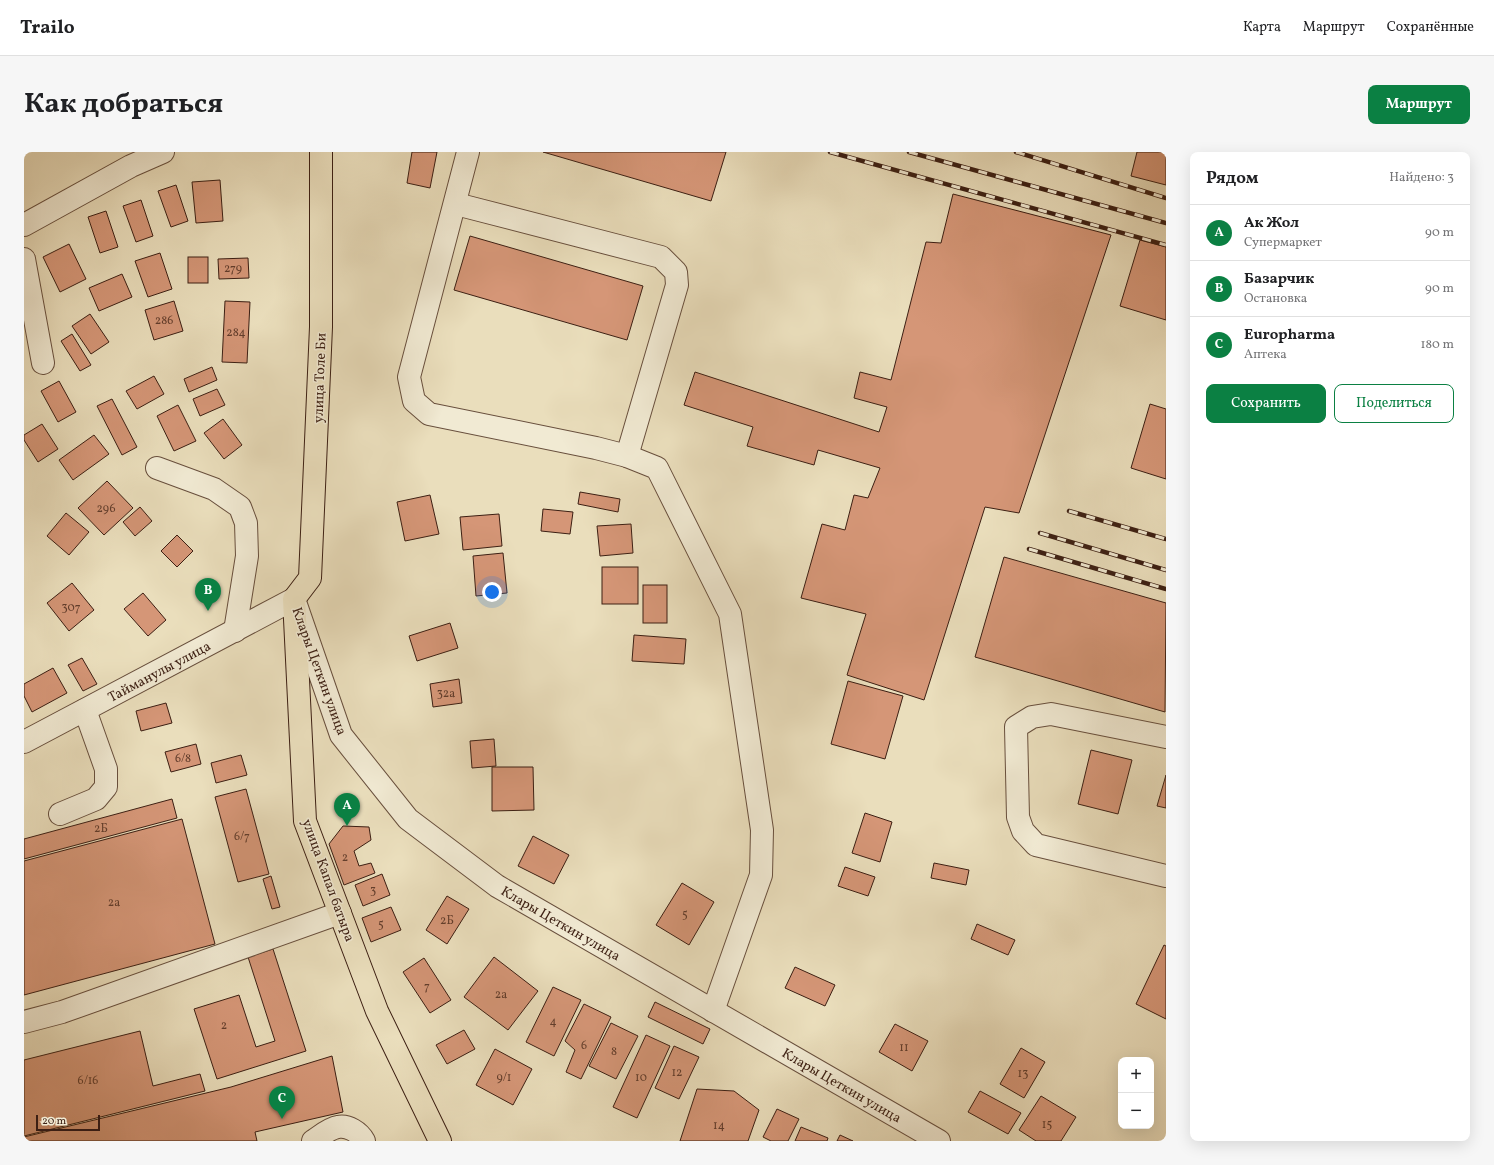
<!DOCTYPE html>
<html lang="ru">
<head>
<meta charset="utf-8">
<style>
  body { margin:0; font-family:Vollkorn,serif; background:#f6f6f6; color:#202124 }
  .controls { position:absolute; right:12px; bottom:12px; display:grid; overflow:hidden; border-radius:8px; box-shadow:0 4px 16px #0002 }
  .controls button { width:36px; height:36px; display:grid; place-items:center; padding:0; border:0; border-bottom:1px solid #e0e0e0; background:#fff; color:#202124; font:20px sans-serif }
  .scale { position:absolute; left:12px; bottom:10px; width:64px; box-sizing:border-box; padding-left:4px; border:2px solid #3c1f13; border-top:0; font-size:11px; line-height:14px; white-space:nowrap; color:#3c1f13; -webkit-text-stroke:3px #f1ead3; paint-order:stroke }
  .you { position:absolute; left:468px; top:440px; width:14px; height:14px; margin:-10px; border:3px solid #fff; border-radius:50%; background:#1a73e8; box-shadow:0 0 0 6px #1a73e833 }
  .badge { display:grid; place-items:center; width:26px; height:26px; border-radius:50%; background:#0b8043; color:#fff; font-size:13px; font-weight:700 }
  .pin { position:absolute; translate:-50% -33px; filter:drop-shadow(0 1px 2px #0008) }
  .pin::after { content:''; position:absolute; top:21px; width:14px; height:12px; background:inherit; clip-path:polygon(0 0,100% 0,50% 100%) }
  .list { margin:0; padding:0; list-style:none }
  h2 { display:flex; justify-content:space-between; align-items:center; height:52px; margin:0; padding:0 16px; font-size:17px }
  h2 small { font-size:13px; font-weight:400; color:#757577 }
  .list li { display:grid; grid-template-columns:26px 1fr auto; gap:12px; align-items:center; box-sizing:border-box; height:56px; padding:0 16px; border-top:1px solid #e0e0e0 }
  .list b { display:block; font-size:15px; white-space:nowrap }
  .list p { margin:0; font-size:13px; white-space:nowrap; color:#757577 }
  .list em { font-size:13px; font-style:normal; color:#757577 }
  .actions { display:flex; gap:8px; padding:12px 16px }
  .actions a { flex:1; padding:9px 0; border:1px solid #0b8043; border-radius:8px; text-align:center; font-size:14px; color:#0b8043 }
  .actions .main { background:#0b8043; color:#fff }
  .map { position:relative; flex:none; width:1142px; height:989px; overflow:hidden; border-radius:8px }
  header { display:flex; align-items:center; gap:24px; box-sizing:border-box; height:56px; padding:0 20px; background:#fff; border-bottom:1px solid #e0e0e0 }
  header strong { font-size:19px }
  nav { display:flex; gap:22px; margin-inline-start:auto; font-size:14px }
  .intro { display:flex; align-items:center; justify-content:space-between; box-sizing:border-box; height:96px; padding:0 24px }
  h1 { margin:0; font-size:28px }
  .button { padding:10px 18px; border-radius:8px; background:#0b8043; color:#fff; font-size:14px; font-weight:700 }
  main { display:flex; gap:24px; padding:0 24px }
  aside { flex:1; background:#fff; border-radius:8px; box-shadow:0 4px 16px #0002 }
  .map>svg:first-child { display:block }
  .building { fill:#d59677; stroke:#3c1f13 }
  .lines { fill:none; stroke-linecap:round; stroke-linejoin:round }
  .minor-casing { stroke:#684f3d; stroke-width:24 }
  .major-casing { stroke:#3c1f13; stroke-width:24 }
  .minor { stroke:#f1ead3; stroke-width:22 }
  .major { stroke:#eadebc; stroke-width:22 }
  .rail-casing { stroke:#3c1f13; stroke-width:4.5 }
  .rail { stroke:#f1ead3; stroke-width:3; stroke-dasharray:9; stroke-linecap:butt }
  .labels { text-anchor:middle; stroke-width:3; stroke-linejoin:round; paint-order:stroke }
  .number-label { font-size:12px; fill:#623d2c }
  .street-label { font-size:14px; fill:#3c1f13; stroke:#f1ead3 }
</style>
</head>
<body>
<header>
<strong>Trailo</strong>
<nav><a>Карта</a><a>Маршрут</a><a>Сохранённые</a></nav>
</header>
<div class="intro"><h1>Как добраться</h1><a class="button">Маршрут</a></div>
<main>
<div class="map">
<svg width="1142" height="989" viewBox="0 0 1142 989">
  <rect width="100%" height="100%" fill="#eadebc"/>
  <filter id="stains"><feTurbulence type="fractalNoise" baseFrequency=".005" numOctaves="4"/><feColorMatrix values="0 0 0 0 .2 0 0 0 0 .09 0 0 0 0 .02 0 0 0 .5 -.17"/></filter>
  <radialGradient id="worn" r=".72"><stop offset=".6" stop-color="#630" stop-opacity="0"/><stop offset="1" stop-color="#630" stop-opacity=".3"/></radialGradient>
  <g class="building">
    <polygon points="388,0 413,0 406,36 383,31"/>
    <polygon points="519,0 702,0 687,49"/>
    <polygon points="1113,0 1142,0 1142,33 1107,24"/>
    <polygon points="196,28 199,69 172,71 168,30"/>
    <polygon points="152,33 164,69 147,75 134,39"/>
    <polygon points="929,42 1087,83 995,361 961,355 900,548 823,523 842,462 777,446 798,372 821,378 830,343 844,346 856,316 794,298 790,313 723,294 729,275 660,253 671,220 855,280 863,255 830,246 836,220 867,228 902,90 917,91"/>
    <polygon points="117,48 129,84 112,90 99,54"/>
    <polygon points="82,59 94,95 76,101 64,65"/>
    <polygon points="446,84 619,134 603,188 430,138"/>
    <polygon points="1116,88 1142,95 1142,168 1096,154"/>
    <polygon points="45,92 62,127 36,140 19,105"/>
    <polygon points="136,101 148,137 124,145 111,109"/>
    <rect x="164" y="105" width="20" height="26"/>
    <polygon points="224,106 225,126 195,127 194,107"/>
    <polygon points="98,122 108,145 75,159 65,136"/>
    <polygon points="150,149 159,179 130,188 121,158"/>
    <polygon points="201,149 226,150 223,211 198,210"/>
    <polygon points="66,162 85,190 67,202 48,174"/>
    <polygon points="48,182 67,213 56,219 37,189"/>
    <polygon points="188,215 193,228 165,240 160,227"/>
    <polygon points="130,224 140,242 113,257 102,239"/>
    <polygon points="35,229 52,260 34,270 17,239"/>
    <polygon points="193,237 201,253 176,264 169,247"/>
    <polygon points="88,247 113,295 98,303 73,254"/>
    <polygon points="1126,252 1142,257 1142,327 1107,316"/>
    <polygon points="154,253 172,289 150,299 133,264"/>
    <polygon points="199,267 218,293 200,307 180,281"/>
    <polygon points="18,272 34,297 14,310 0,288 0,283"/>
    <polygon points="70,283 85,302 49,328 35,308"/>
    <polygon points="83,329 109,356 80,383 54,356"/>
    <polygon points="556,340 596,347 594,360 554,352"/>
    <polygon points="406,343 415,382 381,389 373,350"/>
    <polygon points="116,355 128,369 111,384 99,370"/>
    <polygon points="519,357 549,360 546,382 517,379"/>
    <polygon points="42,361 65,380 45,403 23,384"/>
    <polygon points="475,362 478,394 439,398 436,365"/>
    <polygon points="607,372 609,401 576,404 573,374"/>
    <polygon points="153,383 169,399 153,415 137,399"/>
    <polygon points="479,401 483,441 452,444 449,404"/>
    <polygon points="980,405 1142,451 1141,560 951,505"/>
    <rect x="578" y="415" width="36" height="37"/>
    <polygon points="48,431 70,458 45,479 23,451"/>
    <rect x="619" y="433" width="24" height="38"/>
    <polygon points="119,441 142,468 124,484 100,457"/>
    <polygon points="426,471 434,496 393,509 385,484"/>
    <polygon points="610,483 662,487 660,512 608,509"/>
    <polygon points="58,506 73,532 59,539 44,513"/>
    <polygon points="29,516 43,541 8,560 0,544 0,532"/>
    <polygon points="435,527 438,551 409,555 406,532"/>
    <polygon points="824,529 879,544 861,607 807,592"/>
    <polygon points="142,551 148,571 117,579 112,559"/>
    <polygon points="470,587 472,614 448,616 446,589"/>
    <polygon points="172,592 177,612 147,620 141,600"/>
    <polygon points="1067,598 1108,608 1094,662 1054,652"/>
    <polygon points="217,603 223,623 192,631 187,611"/>
    <polygon points="468,615 509,615 510,658 468,659"/>
    <polygon points="1142,623 1142,656 1133,654"/>
    <polygon points="222,637 245,722 214,730 191,645"/>
    <polygon points="148,647 153,666 0,707 0,687"/>
    <polygon points="841,661 868,670 856,710 828,701"/>
    <polygon points="158,667 191,792 0,843 0,709"/>
    <polygon points="319,674 345,675 347,688 330,699 335,714 347,711 351,721 320,733 305,692"/>
    <polygon points="509,684 545,703 530,732 494,714"/>
    <polygon points="910,711 945,718 942,733 907,726"/>
    <polygon points="821,715 851,725 844,744 814,734"/>
    <polygon points="358,722 366,743 339,754 331,733"/>
    <polygon points="247,724 256,755 248,757 239,727"/>
    <polygon points="658,731 690,750 665,793 632,773"/>
    <polygon points="423,744 445,757 423,792 402,778"/>
    <polygon points="367,755 377,778 347,790 338,766"/>
    <polygon points="953,772 991,788 984,803 947,787"/>
    <polygon points="1140,793 1142,794 1142,867 1112,852"/>
    <polygon points="249,797 282,899 193,927 170,857 215,843 232,895 251,889 224,805"/>
    <polygon points="470,805 514,839 484,878 440,845"/>
    <polygon points="400,806 427,848 406,861 379,820"/>
    <polygon points="771,815 811,833 801,854 761,836"/>
    <polygon points="529,835 557,848 530,904 502,890"/>
    <polygon points="631,850 686,877 679,892 624,865"/>
    <polygon points="560,852 587,865 557,927 542,920 551,898 541,889"/>
    <polygon points="587,871 614,884 592,927 565,914"/>
    <polygon points="871,872 904,889 888,919 855,900"/>
    <polygon points="440,878 451,897 423,912 412,893"/>
    <polygon points="116,879 129,934 176,922 181,939 0,984 0,908"/>
    <polygon points="622,883 646,894 613,966 589,955"/>
    <polygon points="650,894 675,905 655,947 631,936"/>
    <polygon points="997,896 1021,910 1000,946 976,932"/>
    <polygon points="471,897 508,917 489,953 452,933"/>
    <polygon points="308,904 319,960 231,980 233,989 0,989 0,985 207,935"/>
    <polygon points="673,937 710,939 735,958 724,989 656,989"/>
    <polygon points="956,939 997,961 984,982 944,960"/>
    <polygon points="1017,944 1052,965 1037,989 1012,989 995,978"/>
    <polygon points="753,957 775,967 764,989 747,989 739,985"/>
    <polygon points="777,975 804,986 803,989 771,989"/>
    <polygon points="816,983 829,989 813,989"/>
  </g>
  <g class="lines">
    <defs>
      <g id="minor">
        <polyline points="444,0 385,225 390,249 405,262 572,296 603,304 633,316 706,462 738,678 737,723 689,859"/>
        <polyline points="432,52 637,105 652,120 653,133 603,304"/>
        <polyline points="0,73 107,14 139,0"/>
        <polyline points="0,107 19,211"/>
        <polyline points="133,316 190,337 216,355 222,371 223,404 211,479"/>
        <polyline points="1142,585 1027,562 1008,565 992,575 994,665 999,679 1012,693 1142,724"/>
        <polyline points="0,590 270,447 317,583 384,667 473,734 915,989"/>
        <polyline points="36,662 72,647 82,635 82,617 61,558"/>
        <polyline points="0,870 38,860 316,761"/>
        <path d="M289,989C295,985 306,976 314,975C324,973 335,980 340,989"/>
      </g>
      <polyline id="major" points="297,0 297,175 286,426 270,447 281,669 353,859 416,989"/>
    </defs>
    <use href="#minor" class="minor-casing"/>
    <use href="#major" class="major-casing"/>
    <use href="#minor" class="minor"/>
    <use href="#major" class="major"/>
    <defs>
      <g id="rail">
        <polyline points="806,0 1142,93"/>
        <polyline points="885,0 1142,71"/>
        <polyline points="992,0 1142,46"/>
        <polyline points="1045,359 1142,387"/>
        <polyline points="1016,381 1142,418"/>
        <polyline points="1005,397 1142,437"/>
      </g>
    </defs>
    <use href="#rail" class="rail-casing"/>
    <use href="#rail" class="rail"/>
  </g>
  <g class="labels">
    <g class="number-label">
      <text x="209" y="120">279</text>
      <text x="140" y="172">286</text>
      <text x="212" y="184">284</text>
      <text x="82" y="360">296</text>
      <text x="47" y="459">307</text>
      <text x="422" y="545">32а</text>
      <text x="159" y="610">6/8</text>
      <text x="77" y="680">2Б</text>
      <text x="218" y="688">6/7</text>
      <text x="321" y="709">2</text>
      <text x="349" y="742">3</text>
      <text x="90" y="754">2а</text>
      <text x="661" y="766">5</text>
      <text x="423" y="772">2Б</text>
      <text x="357" y="776">5</text>
      <text x="403" y="838">7</text>
      <text x="477" y="846">2а</text>
      <text x="529" y="873">4</text>
      <text x="200" y="877">2</text>
      <text x="560" y="897">6</text>
      <text x="880" y="899">11</text>
      <text x="590" y="903">8</text>
      <text x="653" y="924">12</text>
      <text x="999" y="925">13</text>
      <text x="480" y="929">9/1</text>
      <text x="617" y="929">10</text>
      <text x="64" y="932">6/16</text>
      <text x="1023" y="976">15</text>
      <text x="695" y="977">14</text>
    </g>
    <g class="street-label">
      <text transform="translate(295 226) rotate(-88)" y="5">улица Толе Би</text>
      <text transform="translate(135 519) rotate(-28)" y="5">Тайманулы улица</text>
      <text transform="translate(296 519) rotate(70)" y="5">Клары Цеткин улица</text>
      <text transform="translate(305 728) rotate(70)" y="5">улица Капал батыра</text>
      <text transform="translate(537 771) rotate(30)" y="5">Клары Цеткин улица</text>
      <text transform="translate(818 933) rotate(30)" y="5">Клары Цеткин улица</text>
    </g>
  </g>
  <rect width="100%" height="100%" filter="url(#stains)"/>
  <rect width="100%" height="100%" fill="url(#worn)"/>
</svg>
<div class="controls">
<button>+</button>
<button>−</button>
</div>
<div class="scale">20 m</div>
<div class="you"></div>
<div class="pin badge" style="left:323px;top:674px">A</div>
<div class="pin badge" style="left:184px;top:459px">B</div>
<div class="pin badge" style="left:258px;top:967px">C</div>
</div>
<aside>
<h2>Рядом<small>Найдено: 3</small></h2>
<ul class="list">
<li><span class="badge">A</span><div><b>Ак Жол</b><p>Супермаркет</p></div><em>90 m</em></li>
<li><span class="badge">B</span><div><b>Базарчик</b><p>Остановка</p></div><em>90 m</em></li>
<li><span class="badge">C</span><div><b>Europharma</b><p>Аптека</p></div><em>180 m</em></li>
</ul>
<div class="actions"><a class="main">Сохранить</a><a>Поделиться</a></div>
</aside>
</main>
</body>
</html>
